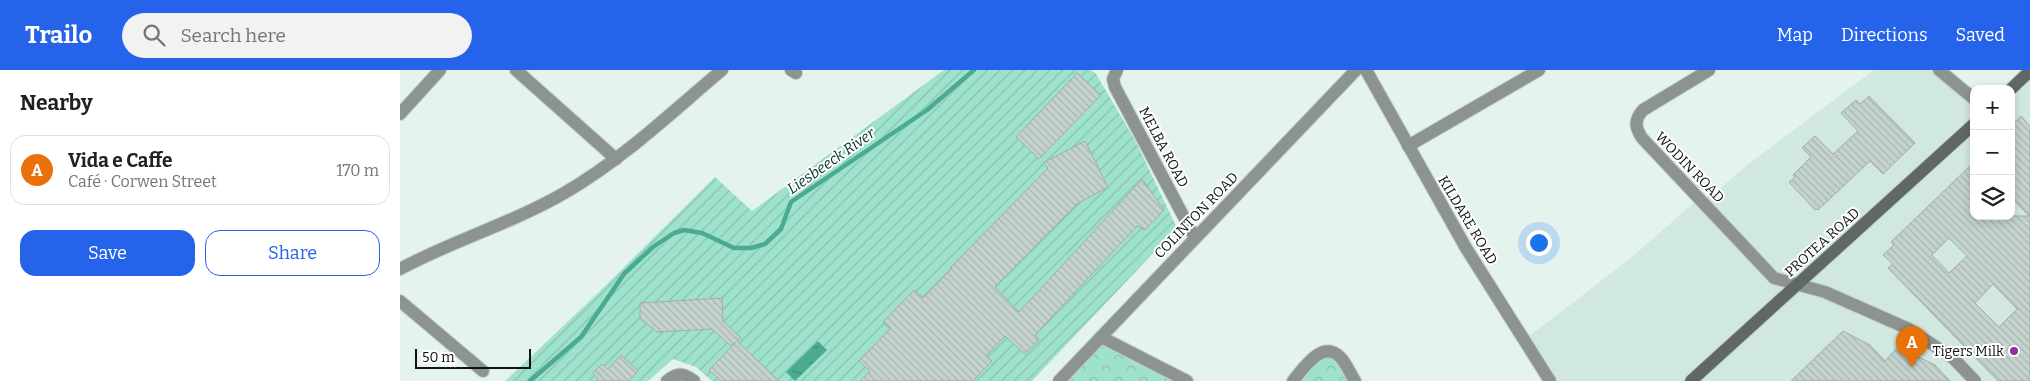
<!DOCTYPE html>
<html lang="en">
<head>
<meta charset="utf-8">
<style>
  body { margin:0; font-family:Bitter,serif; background:#f2f2f2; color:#202124 }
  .controls { position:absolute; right:15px; top:15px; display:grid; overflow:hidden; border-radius:10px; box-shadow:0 2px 8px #0003 }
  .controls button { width:45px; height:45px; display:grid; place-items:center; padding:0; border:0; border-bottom:1px solid #e0e0e0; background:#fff; color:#202124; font:25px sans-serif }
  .scale { position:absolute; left:15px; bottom:12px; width:116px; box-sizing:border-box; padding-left:5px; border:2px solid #0e1311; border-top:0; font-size:14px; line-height:18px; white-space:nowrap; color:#0e1311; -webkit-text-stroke:4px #fff; paint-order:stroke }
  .you { position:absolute; left:1138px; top:172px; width:18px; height:18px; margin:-12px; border:4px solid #fff; border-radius:50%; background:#1a73e8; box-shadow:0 0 0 8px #1a73e833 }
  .badge { display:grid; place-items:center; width:32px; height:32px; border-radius:50%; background:#2563eb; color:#fff; font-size:16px; font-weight:700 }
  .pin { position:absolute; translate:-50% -41px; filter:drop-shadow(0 1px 2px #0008) }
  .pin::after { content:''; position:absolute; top:26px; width:18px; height:15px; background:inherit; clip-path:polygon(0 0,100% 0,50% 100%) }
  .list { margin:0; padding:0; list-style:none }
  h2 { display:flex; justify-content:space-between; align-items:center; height:65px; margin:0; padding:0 20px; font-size:21px }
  h2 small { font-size:16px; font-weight:400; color:#757577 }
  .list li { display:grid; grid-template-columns:32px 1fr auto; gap:15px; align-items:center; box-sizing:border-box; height:70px; margin:0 10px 10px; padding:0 10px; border:1px solid #e0e0e0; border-radius:15px }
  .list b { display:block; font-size:19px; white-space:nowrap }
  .list p { margin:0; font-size:16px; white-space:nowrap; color:#757577 }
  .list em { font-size:16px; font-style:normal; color:#757577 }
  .actions { display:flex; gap:10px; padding:15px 20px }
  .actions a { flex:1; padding:11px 0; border:1px solid #2563eb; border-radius:15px; text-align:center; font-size:18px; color:#2563eb }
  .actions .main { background:#2563eb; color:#fff }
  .icon { flex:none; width:28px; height:28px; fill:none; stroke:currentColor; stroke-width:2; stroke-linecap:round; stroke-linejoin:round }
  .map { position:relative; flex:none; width:1630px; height:311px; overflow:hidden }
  header { display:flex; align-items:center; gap:30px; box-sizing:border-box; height:70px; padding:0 25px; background:#2563eb; color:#fff }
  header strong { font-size:24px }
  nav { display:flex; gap:28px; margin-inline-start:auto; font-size:18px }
  .search { width:350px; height:45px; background:#f2f2f2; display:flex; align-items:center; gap:12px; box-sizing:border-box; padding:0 18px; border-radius:28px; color:#757577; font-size:19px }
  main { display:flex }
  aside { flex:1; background:#fff }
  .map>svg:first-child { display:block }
  .built { fill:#d1e8e0 }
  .park { fill:url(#park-crowns) }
  .garden { fill:url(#garden-furrows) }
  .water { fill:url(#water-ripples) }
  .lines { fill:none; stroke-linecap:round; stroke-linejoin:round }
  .stream { stroke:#4aab91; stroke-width:4.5 }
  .building { fill:url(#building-back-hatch); stroke:#a0aea9; fill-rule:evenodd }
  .minor-casing { stroke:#c2cfcb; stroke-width:14 }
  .tertiary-casing { stroke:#c2cfcb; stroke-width:14 }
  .secondary-casing { stroke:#c2cfcb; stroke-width:14 }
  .minor { stroke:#8d9391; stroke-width:12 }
  .tertiary { stroke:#8d9391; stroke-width:12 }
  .secondary { stroke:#606865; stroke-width:12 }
  .poi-dot { fill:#8e319b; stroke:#fff; stroke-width:2 }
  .labels { text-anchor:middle; stroke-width:4; stroke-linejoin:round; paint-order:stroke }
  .street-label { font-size:14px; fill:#0e1311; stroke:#fff }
  .poi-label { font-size:14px; fill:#0e1311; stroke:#fff; text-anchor:end }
  .water-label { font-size:15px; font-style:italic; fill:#033126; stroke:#fff }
</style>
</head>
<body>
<header>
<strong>Trailo</strong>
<div class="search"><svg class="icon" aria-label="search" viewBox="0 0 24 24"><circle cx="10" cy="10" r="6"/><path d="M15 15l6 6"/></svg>Search here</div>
<nav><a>Map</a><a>Directions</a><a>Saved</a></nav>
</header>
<main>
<aside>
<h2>Nearby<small></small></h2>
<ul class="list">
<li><span class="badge" style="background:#e8710a">A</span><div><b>Vida e Caffe</b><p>Café · Corwen Street</p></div><em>170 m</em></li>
</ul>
<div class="actions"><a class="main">Save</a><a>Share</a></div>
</aside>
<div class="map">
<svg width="1630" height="311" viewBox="0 0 1630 311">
  <defs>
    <pattern id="park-crowns" width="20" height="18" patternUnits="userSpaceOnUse" patternTransform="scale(1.25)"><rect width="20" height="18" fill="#9ee2cd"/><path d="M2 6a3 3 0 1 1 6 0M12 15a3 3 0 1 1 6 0" fill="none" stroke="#87c1af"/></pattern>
    <pattern id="garden-furrows" width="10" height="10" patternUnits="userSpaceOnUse" patternTransform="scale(1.25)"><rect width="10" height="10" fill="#9ee2cd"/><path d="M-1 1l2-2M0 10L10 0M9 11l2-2" fill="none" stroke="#87c1af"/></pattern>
    <pattern id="water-ripples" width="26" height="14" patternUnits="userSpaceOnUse" patternTransform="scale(1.25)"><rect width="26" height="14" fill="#4aab91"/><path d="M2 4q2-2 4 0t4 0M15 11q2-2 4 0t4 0" fill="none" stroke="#3c8a75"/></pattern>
    <pattern id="building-back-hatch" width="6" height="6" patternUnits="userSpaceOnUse" patternTransform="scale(1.25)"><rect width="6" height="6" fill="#c5d3ce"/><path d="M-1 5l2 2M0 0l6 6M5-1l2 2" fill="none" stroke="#a8b4b0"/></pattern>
  </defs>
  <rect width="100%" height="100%" fill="#e4f3ee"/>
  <polygon class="built" points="1474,0 1539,0 1574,29 1574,146 1611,146 1611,19 1630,1 1630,311 1150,311 1124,270 1231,188 1290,136 1300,129 1312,125 1350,93"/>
  <g class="park">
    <polygon points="701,267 787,311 659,311"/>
    <polygon points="931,282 955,311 893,311"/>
  </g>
  <polygon class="garden" points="544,0 691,0 696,4 735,70 777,158 632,311 312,311 296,297 273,289 248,311 105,311 197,224 315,107 352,141"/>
  <polygon class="water" points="418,271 427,280 395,311 386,302"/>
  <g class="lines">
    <polyline class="stream" points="130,311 181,267 224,204 253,177 274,163 284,160 302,163 334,178 351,178 365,174 381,159 391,132 527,40 574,0"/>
  </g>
  <g class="building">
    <polygon points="677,3 701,25 639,89 616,67"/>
    <polygon points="1469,26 1515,73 1483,104 1470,91 1418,140 1417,139 1415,140 1389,112 1395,107 1393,105 1411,87 1402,78 1415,66 1433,84 1458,61 1441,43 1456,30 1460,34"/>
    <path d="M1621,46L1630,56V311H1598L1488,198L1493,194L1483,185L1494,175L1491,172L1574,92V146H1629L1611,127V56ZM1549,168L1567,186L1549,203L1532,185ZM1593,214L1617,239L1599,257L1575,233Z"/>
    <polygon points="685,71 708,117 677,134 595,217 619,242 742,109 764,140 745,160 737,156 635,265 639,270 625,284 605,266 586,286 592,291 573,311 460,311 470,301 459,291 490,259 483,252 514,220 523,228 552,198 551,197 648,98 643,93"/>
    <polygon points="322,228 323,251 341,268 337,271 379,311 321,311 309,300 336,272 331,276 312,259 257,262 240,248 240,233"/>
    <polygon points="1443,261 1470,275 1485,291 1498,277 1535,295 1550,311 1391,311"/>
    <polygon points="221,285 238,301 229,311 196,311 198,309 193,303 202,294 208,299"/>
  </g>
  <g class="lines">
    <defs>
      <g id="minor">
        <polyline points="116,0 216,89"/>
        <polyline points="391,0 396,3"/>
        <polyline points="717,0 713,9 715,17 795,168"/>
        <path d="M1309,0L1243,40C1234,50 1235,57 1242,68L1374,208L1425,222L1509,259L1553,288L1575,311"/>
        <polyline points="1539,0 1574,29"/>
        <polyline points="0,44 40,0"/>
        <polyline points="1008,76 1139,0"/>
        <path d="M0,199C54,170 113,153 166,122C223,89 272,42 322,0"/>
        <polyline points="0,231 83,301"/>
        <polyline points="701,267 787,311"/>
        <path d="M267,311C278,302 284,303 294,311"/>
        <polyline points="659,311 956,0"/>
        <path d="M893,311C903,299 922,269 940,287C946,293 950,303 955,311"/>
      </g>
      <polyline id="tertiary" points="966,0 1066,178 1150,311"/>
      <g id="secondary">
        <polyline points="1611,19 1630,1"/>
        <polyline points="1291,311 1574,54"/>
      </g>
    </defs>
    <use href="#minor" class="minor-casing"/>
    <use href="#tertiary" class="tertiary-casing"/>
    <use href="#secondary" class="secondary-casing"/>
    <use href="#minor" class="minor"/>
    <use href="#tertiary" class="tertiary"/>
    <use href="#secondary" class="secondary"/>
  </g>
  <circle class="poi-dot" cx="1614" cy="281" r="5"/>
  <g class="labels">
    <g class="street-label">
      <text transform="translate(764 77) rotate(62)" y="5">MELBA ROAD</text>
      <text transform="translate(1290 97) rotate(46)" y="5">WODIN ROAD</text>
      <text transform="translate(796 145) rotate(-46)" y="5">COLINTON ROAD</text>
      <text transform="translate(1068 150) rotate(59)" y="5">KILDARE ROAD</text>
      <text transform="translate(1422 172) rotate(-42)" y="5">PROTEA ROAD</text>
    </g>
    <g class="poi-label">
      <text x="1604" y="286">Tigers Milk</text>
    </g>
    <g class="water-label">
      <text transform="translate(431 91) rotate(-35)" y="5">Liesbeeck River</text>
    </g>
  </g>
</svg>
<div class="controls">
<button>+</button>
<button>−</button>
<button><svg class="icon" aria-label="layers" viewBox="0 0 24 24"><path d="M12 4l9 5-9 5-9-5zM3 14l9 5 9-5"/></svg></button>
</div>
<div class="scale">50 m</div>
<div class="you"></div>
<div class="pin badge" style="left:1512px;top:297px;background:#e8710a">A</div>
</div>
</main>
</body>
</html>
